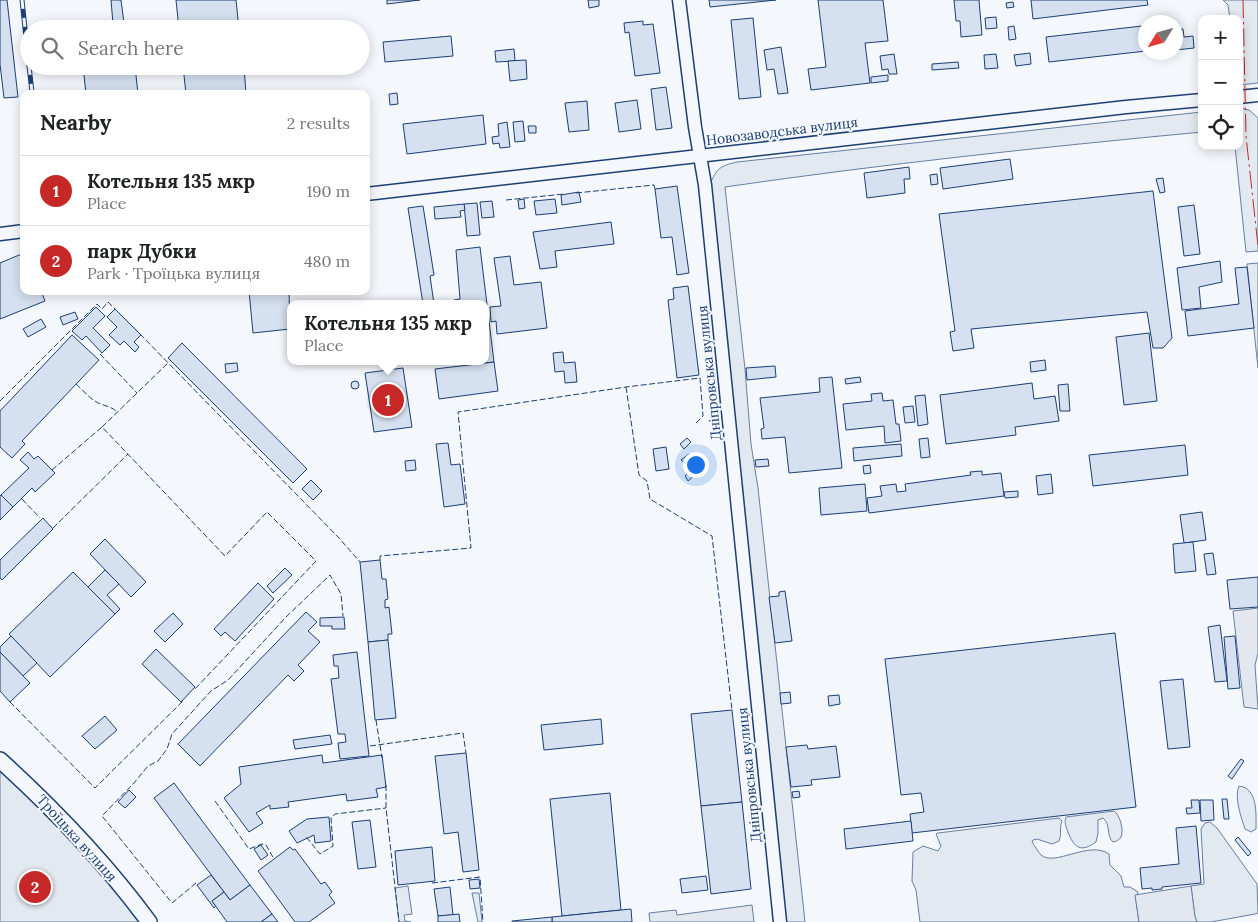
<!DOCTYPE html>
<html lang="en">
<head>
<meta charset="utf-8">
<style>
  body { margin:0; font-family:Lora,serif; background:#f6f6f6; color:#202124 }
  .controls { position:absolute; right:15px; top:15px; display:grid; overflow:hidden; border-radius:10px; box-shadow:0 2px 12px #0003 }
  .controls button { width:45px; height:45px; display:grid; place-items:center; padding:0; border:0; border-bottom:1px solid #e0e0e0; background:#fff; color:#202124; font:25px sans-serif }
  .compass { position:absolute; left:1138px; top:15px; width:45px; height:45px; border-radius:50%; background:#fff; box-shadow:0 2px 12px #0003; rotate:233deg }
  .you { position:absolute; left:695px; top:464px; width:18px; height:18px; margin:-12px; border:4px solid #fff; border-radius:50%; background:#1a73e8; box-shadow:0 0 0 8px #1a73e833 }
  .badge { display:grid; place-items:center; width:32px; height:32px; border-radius:50%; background:#c62828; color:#fff; font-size:16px; font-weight:700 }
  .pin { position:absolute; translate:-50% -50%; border:2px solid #fff; box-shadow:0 1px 5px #0006 }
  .popup { position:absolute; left:287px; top:300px; width:202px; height:65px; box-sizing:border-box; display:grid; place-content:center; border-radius:10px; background:#fff; filter:drop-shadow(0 1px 4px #0005); font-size:16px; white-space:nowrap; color:#757577 }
  .popup b { font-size:19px; color:#202124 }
  .popup::after { content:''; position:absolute; left:50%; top:100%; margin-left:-10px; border:10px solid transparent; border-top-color:#fff }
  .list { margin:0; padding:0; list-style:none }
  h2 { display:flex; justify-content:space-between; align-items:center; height:65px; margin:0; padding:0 20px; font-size:21px }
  h2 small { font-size:16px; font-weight:400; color:#757577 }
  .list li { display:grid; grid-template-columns:32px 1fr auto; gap:15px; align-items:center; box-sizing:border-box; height:70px; padding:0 20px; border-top:1px solid #e0e0e0 }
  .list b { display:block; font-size:19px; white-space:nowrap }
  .list p { margin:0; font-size:16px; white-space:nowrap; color:#757577 }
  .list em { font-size:16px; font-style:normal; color:#757577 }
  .icon { flex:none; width:28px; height:28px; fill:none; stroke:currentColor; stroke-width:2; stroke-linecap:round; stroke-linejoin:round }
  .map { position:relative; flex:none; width:1258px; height:922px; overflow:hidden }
  .search { position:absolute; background:#fff; box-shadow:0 2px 12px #0003; left:20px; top:20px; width:350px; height:55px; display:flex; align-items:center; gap:12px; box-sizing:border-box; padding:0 18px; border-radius:28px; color:#757577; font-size:19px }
  .panel { position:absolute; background:#fff; box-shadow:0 2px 12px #0003; left:20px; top:90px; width:350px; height:205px; border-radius:10px }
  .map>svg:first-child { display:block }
  .green { fill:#e3e9f0; stroke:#687fa3 }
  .parking { fill:#e3e8f0; stroke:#687fa3 }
  .building { fill:#d5e0f0; stroke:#1d3f73 }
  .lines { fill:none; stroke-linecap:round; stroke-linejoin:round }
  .minor-casing { stroke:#1d3f73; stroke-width:15 }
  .major-casing { stroke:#1d3f73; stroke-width:18 }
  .minor { stroke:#f4f7fb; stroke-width:12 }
  .major { stroke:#f4f7fb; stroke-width:15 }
  .rail-casing { stroke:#1d3f73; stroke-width:5 }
  .rail { stroke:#f4f7fb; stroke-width:3; stroke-dasharray:9; stroke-linecap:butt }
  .fence { stroke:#1d3f73; stroke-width:1; stroke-dasharray:6 2.5; stroke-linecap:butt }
  .power { stroke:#c62828; stroke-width:1; stroke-dasharray:18 4 2.5 4; stroke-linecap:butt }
  .labels { text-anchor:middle; stroke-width:4; stroke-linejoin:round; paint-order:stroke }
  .street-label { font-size:14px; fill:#1d3f73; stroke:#f4f7fb }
</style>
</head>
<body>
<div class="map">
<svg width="1258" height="922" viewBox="0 0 1258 922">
  <rect width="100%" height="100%" fill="#f4f7fb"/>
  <g class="green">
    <polygon points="1223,0 1258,0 1258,83 1239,85 1239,19 1230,19 1228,5"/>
    <polygon points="1239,108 1249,110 1258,118 1258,251 1246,252 1235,146 1239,146"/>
    <path d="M1202,112V132C1043,147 883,164 725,187L745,369L751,444L758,488L805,922H786L710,184C717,168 720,166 737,162Z"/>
    <polygon points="1258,263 1258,368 1247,264"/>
    <polygon points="0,771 70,838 99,871 140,922 0,922"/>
    <path d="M1239,786C1258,788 1256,814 1256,829L1251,832L1245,829C1241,817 1234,797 1239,786Z"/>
    <path d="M1114,811C1120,815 1124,830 1121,837C1119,840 1117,841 1113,842C1106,836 1111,824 1103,818L1098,820V833L1096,842C1081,853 1074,848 1068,832C1066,827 1064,822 1066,817Z"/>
    <path d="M1059,818L1062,821C1059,828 1062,834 1059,841L1052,844L1037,839L1033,840L1032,842C1035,846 1038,852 1041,855C1055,867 1089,840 1109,854L1110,865L1121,876L1124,887H1130L1138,892L1136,901L1139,922H920L916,890L912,881L913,852L923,846L938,851L941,846L936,834L938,833Z"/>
    <polygon points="1210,822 1217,828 1257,884 1258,913 1255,914 1211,922 1197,922 1195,917 1191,886 1204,884 1201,829 1205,823"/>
    <polygon points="408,886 412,914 404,915 405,921 411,922 399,922 395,888"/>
    <polygon points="472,893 479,893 482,922 478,922"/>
  </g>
  <g class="parking">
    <polygon points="1258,608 1258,653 1255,665 1258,709 1244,707 1233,611"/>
    <polygon points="1191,886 1195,917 1197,922 1139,922 1135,895"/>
    <polygon points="752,905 754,922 650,922 649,913 676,910 677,915"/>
  </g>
  <g class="building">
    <polygon points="0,0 7,0 18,97 4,98 0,64"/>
    <polygon points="111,0 121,0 124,23 113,24"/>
    <polygon points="176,0 236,0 239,29 179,29"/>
    <polygon points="387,0 420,0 387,4"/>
    <polygon points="588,0 599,0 599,6 589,8"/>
    <polygon points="709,0 776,0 710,7"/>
    <polygon points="818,0 883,0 888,41 865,43 870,83 811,90 808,69 826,67"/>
    <polygon points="954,0 979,0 982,35 961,37 960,21 956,21"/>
    <polygon points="1031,0 1147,0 1148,5 1033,19"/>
    <polygon points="1013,2 1014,7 1007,8 1006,3"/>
    <polygon points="996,17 997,28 986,29 985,18"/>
    <polygon points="753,18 761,97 739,99 731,20"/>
    <polygon points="643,21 643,25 653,24 660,73 635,76 629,32 625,33 624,23"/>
    <polygon points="1014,26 1016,39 1009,40 1008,27"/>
    <polygon points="1142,26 1143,38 1146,38 1146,51 1049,62 1046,37"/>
    <polygon points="1176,29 1183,29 1184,37 1193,36 1194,48 1176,50"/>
    <polygon points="451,36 453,56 385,62 383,42"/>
    <polygon points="781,47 788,93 778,94 774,69 767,70 764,50"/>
    <polygon points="514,49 515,61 496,62 495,51"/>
    <polygon points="1030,53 1031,64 1016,66 1014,55"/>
    <polygon points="894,54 897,74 889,74 888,69 882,70 880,56"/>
    <polygon points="996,54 998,68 985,69 984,55"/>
    <polygon points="526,60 527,79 510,81 508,61"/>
    <polygon points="958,62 959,68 932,70 932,64"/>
    <polygon points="83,66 135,66 138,94 86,94"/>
    <polygon points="183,66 244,66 246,94 186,94"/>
    <polygon points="888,75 888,81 871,83 871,77"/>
    <polygon points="666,87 672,128 656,130 651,89"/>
    <polygon points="397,93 398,104 390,105 389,94"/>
    <polygon points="637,100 641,129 619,132 615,103"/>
    <polygon points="587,101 589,130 569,132 565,103"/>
    <polygon points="483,115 486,144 407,154 403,124"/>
    <polygon points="523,121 525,141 515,142 513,122"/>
    <polygon points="507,122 510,147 500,148 499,143 493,144 492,137 499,136 498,124"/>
    <polygon points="528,126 536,126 536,133 529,133"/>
    <polygon points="1010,159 1013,179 943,189 940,168"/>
    <polygon points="909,167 910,179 904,179 905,193 867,198 864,173"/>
    <polygon points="937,174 938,184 931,185 930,175"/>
    <polygon points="1163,178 1165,192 1160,193 1156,179"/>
    <polygon points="677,186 689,273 677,275 672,237 661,238 655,189"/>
    <polygon points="1153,191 1172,338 1163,348 1153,348 1147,312 971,329 974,348 953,351 950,332 955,331 939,214"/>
    <polygon points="579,192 581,202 562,205 561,195"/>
    <polygon points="524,199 525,208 519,209 518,200"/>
    <polygon points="555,199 557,213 536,215 534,201"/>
    <polygon points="492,201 494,217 482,218 480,202"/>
    <polygon points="477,203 480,235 467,236 464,204"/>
    <polygon points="464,204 465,210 460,211 461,217 435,219 434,207"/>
    <polygon points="1194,205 1200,254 1184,256 1178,207"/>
    <polygon points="423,206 434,275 430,276 434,304 423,304 408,208"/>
    <polygon points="611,222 614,244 555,251 557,267 540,269 533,232"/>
    <polygon points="480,247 494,362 475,364 474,361 486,361 486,304 455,304 454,300 460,299 456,250"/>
    <polygon points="24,253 24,291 41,291 45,301 0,319 0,263"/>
    <polygon points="510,256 514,285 541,282 547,328 497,334 496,321 491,322 490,307 501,306 494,258"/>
    <polygon points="1220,261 1222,282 1199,287 1201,308 1182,310 1177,268"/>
    <polygon points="1247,267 1254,328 1188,336 1185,311 1239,304 1235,268"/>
    <polygon points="688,286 699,375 677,378 668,300 674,299 673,288"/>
    <polygon points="249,291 289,291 290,329 253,333"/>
    <polygon points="96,307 105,316 93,328 110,345 102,353 86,336 82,340 72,331"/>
    <polygon points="115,309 141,335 134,342 139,347 135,352 124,341 120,345 109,335 117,327 107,317"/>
    <polygon points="75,312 78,319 63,325 60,317"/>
    <polygon points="41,319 46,327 28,337 23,329"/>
    <polygon points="1149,333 1157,401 1124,405 1116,337"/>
    <polygon points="72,335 99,360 22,441 25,444 12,458 0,447 0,411"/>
    <polygon points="182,343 307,469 293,483 168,358"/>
    <polygon points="563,352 564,363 575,362 577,382 565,383 564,371 555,372 553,353"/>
    <polygon points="1045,360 1046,370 1031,372 1030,362"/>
    <polygon points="494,362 498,391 439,399 435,369"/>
    <polygon points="237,363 238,371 226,373 225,364"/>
    <polygon points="775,366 776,377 747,380 746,368"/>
    <polygon points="403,368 412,427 374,432 365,373"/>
    <polygon points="832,377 842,468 789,473 785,437 762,439 761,429 764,428 760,398 820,392 819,378"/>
    <polygon points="860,377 861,382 846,384 845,379"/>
    <circle cx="355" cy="385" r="4"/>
    <polygon points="1032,383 1034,399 1055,396 1059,421 1015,427 1016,435 946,444 940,395"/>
    <polygon points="1068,384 1070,411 1060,411 1058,385"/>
    <polygon points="882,393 883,401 893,400 896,424 899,424 901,441 885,443 884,426 846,430 843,404 872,401 871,394"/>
    <polygon points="925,395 928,424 918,426 915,396"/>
    <polygon points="913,406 915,422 905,423 903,407"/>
    <polygon points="687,438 691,442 684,449 680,444"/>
    <polygon points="928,438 930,457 921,458 919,439"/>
    <polygon points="448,443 451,465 460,464 465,504 444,507 436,444"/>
    <polygon points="901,444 902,456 854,461 853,448"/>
    <polygon points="1185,445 1188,475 1093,486 1089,455"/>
    <polygon points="666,447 669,469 656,471 653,449"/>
    <polygon points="28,452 34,459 38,456 55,473 35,492 32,488 13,507 1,495 29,468 20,460"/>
    <polygon points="689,454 693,458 686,464 681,460"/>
    <polygon points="768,459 769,466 756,467 755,460"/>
    <polygon points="415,460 416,470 406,471 405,461"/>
    <polygon points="870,465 871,473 864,474 863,466"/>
    <polygon points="692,470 696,474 688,481 685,476"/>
    <polygon points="982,471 982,475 1001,473 1004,496 869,513 867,498 882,496 880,486 896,484 897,492 906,491 905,484 971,475 970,472"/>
    <polygon points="1051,474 1053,493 1038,495 1036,476"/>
    <polygon points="311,480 322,491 313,500 302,489"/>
    <polygon points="865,484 867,511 821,515 819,488"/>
    <polygon points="1018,491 1018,497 1005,498 1004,492"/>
    <polygon points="1,495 13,507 0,520 0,496"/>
    <polygon points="1202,512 1206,540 1184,543 1180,515"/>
    <polygon points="43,518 53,529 2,580 0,578 0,560"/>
    <polygon points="105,539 146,582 131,597 90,554"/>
    <polygon points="1193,542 1196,571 1175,573 1173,544"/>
    <polygon points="1213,553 1216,574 1207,575 1204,554"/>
    <polygon points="380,560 382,579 386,579 388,599 385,600 385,608 389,607 392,634 388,634 388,640 368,642 360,562"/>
    <polygon points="285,568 292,575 273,593 267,586"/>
    <polygon points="105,570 119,584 107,595 120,609 115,614 88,587"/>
    <polygon points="73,572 115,614 50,677 9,634"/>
    <polygon points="1258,577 1258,607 1230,609 1227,580"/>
    <polygon points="258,583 274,599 235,641 225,632 221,636 214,629"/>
    <polygon points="785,591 792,641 775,643 769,597 779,596 779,592"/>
    <polygon points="306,612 317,622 308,631 320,642 298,665 304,671 294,681 288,675 200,766 178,744"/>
    <polygon points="173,613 183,624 165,642 154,631"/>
    <polygon points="344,617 345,629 332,629 332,626 320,626 320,618"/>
    <polygon points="1220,625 1227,681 1215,682 1208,627"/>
    <polygon points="1115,633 1136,807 912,833 910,814 924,812 921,793 901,795 885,659"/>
    <polygon points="11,636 37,663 23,676 0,652 0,647"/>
    <polygon points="1235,636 1240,688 1228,689 1224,637"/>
    <polygon points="388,640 396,718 375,720 368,642"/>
    <polygon points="156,649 195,687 181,702 142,664"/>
    <polygon points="0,652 30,683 10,702 0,691"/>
    <polygon points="357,652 369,756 340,759 338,743 346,742 345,734 338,734 331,679 339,678 338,666 334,666 333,655"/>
    <polygon points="1183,679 1190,747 1168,749 1160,681"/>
    <polygon points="790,692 791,703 781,704 780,693"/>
    <polygon points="839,695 840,704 829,706 828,696"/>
    <polygon points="732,710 742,802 701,806 691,714"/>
    <polygon points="105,716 117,730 95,749 82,736"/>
    <polygon points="601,719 603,744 544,750 541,725"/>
    <polygon points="330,735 332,744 295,749 293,740"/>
    <polygon points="807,745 808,749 836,746 840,777 811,780 812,785 791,787 786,747"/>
    <polygon points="466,753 479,870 463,872 458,832 444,834 435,756"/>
    <polygon points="322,755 323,763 382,755 386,787 376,789 378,797 347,801 346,794 288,802 289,807 270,809 270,805 256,813 263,823 249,832 224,798 241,784 239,767"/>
    <polygon points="1241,759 1244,761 1232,779 1228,776"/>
    <polygon points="174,783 250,885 230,900 154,798"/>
    <polygon points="129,790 136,797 125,808 118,802"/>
    <polygon points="799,791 800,797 793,798 792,792"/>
    <polygon points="610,793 621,910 562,916 550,799"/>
    <polygon points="1222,799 1227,799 1229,819 1224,819"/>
    <polygon points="1191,800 1199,800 1200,813 1187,814 1186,808 1192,808"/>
    <polygon points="1200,800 1213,800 1214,820 1201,821"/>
    <polygon points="742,802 751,889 711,894 701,806"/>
    <polygon points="329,817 331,841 315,843 314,835 297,843 289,831 307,819"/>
    <polygon points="370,820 376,867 358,869 352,822"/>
    <polygon points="911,821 913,841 846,849 844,829"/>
    <polygon points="1196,826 1201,883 1162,887 1162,889 1152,890 1152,888 1142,889 1140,868 1179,864 1176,828"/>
    <polygon points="1238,837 1251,853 1248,856 1235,840"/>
    <polygon points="261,845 268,855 261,860 254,849"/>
    <polygon points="290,847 293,850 295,849 321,884 325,882 332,892 329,895 335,903 309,922 295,922 258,871"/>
    <polygon points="432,847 435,881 398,885 395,851"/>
    <polygon points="211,875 224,892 212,901 216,906 214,908 197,885"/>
    <polygon points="706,876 708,890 682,893 680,879"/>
    <polygon points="479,879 480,888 470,889 469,880"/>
    <polygon points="250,885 272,914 261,922 227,922 212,901 224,892 230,900"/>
    <polygon points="450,887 453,915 438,916 434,889"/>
    <polygon points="631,909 632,922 552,922 552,917 562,916"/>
    <polygon points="272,914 278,922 261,922"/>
    <polygon points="459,914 460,922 438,922 438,916"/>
    <polygon points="552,917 552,922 512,922 512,921"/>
  </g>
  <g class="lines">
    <defs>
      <g id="minor">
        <polyline points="679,0 695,127 705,185 780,922"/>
        <polyline points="1239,97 1258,95"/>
        <polyline points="366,194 1126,107 1202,100"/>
        <polyline points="0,234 24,231"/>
      </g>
      <path id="major" d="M0,760C55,810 105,862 149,922"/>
    </defs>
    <use href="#minor" class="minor-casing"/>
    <use href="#major" class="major-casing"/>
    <use href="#minor" class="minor"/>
    <use href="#major" class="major"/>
    <defs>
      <g id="rail">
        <polyline points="22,0 29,66"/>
        <polyline points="29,66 32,92"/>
      </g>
    </defs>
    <use href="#rail" class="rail-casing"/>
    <use href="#rail" class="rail"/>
    <g class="fence">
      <polyline points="576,193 654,185 655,189"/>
      <polyline points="506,200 564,194"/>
      <polyline points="140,334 339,538 360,562"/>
      <polyline points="100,354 137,393"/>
      <path d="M76,384C82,389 88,397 95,401C102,406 112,406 117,412"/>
      <polyline points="626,387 639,475 647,481 650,499 712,536 732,710"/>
      <polyline points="0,401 97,304 102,309 108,302 117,311"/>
      <polyline points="102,427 169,362"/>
      <polyline points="52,470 102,427 225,556 267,512 316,561 194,690"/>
      <polyline points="22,499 40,518"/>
      <polyline points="53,528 128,454"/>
      <polyline points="380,560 380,556 471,548 458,412 626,387 700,378 703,416 694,425"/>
      <polyline points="10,702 95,788 184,700"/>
      <polyline points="376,720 382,758"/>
      <polyline points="370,746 463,733 466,753"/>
      <polyline points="386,785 386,808 399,922"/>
      <polyline points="215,801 249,849 262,844 266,845 274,859"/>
      <polyline points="306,838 307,838 320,854 333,846 331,818 335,814 386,808"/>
      <polyline points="196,883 172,903 102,816 133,784 148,766 158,761 167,749 172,734 211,691 228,680 286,617 330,575 341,594 343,616"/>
      <polyline points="432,883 480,877 483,922"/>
    </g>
    <polyline class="power" points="1243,0 1246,136 1258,246"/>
  </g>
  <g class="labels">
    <g class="street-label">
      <text transform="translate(782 131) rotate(-7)" y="5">Новозаводська вулиця</text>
      <text transform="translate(709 373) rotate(-96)" y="5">Дніпровська вулиця</text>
      <text transform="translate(749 775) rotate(-96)" y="5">Дніпровська вулиця</text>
      <text transform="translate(77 838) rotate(48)" y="5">Троїцька вулиця</text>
    </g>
  </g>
</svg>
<div class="controls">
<button>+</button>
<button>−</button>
<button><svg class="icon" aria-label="locate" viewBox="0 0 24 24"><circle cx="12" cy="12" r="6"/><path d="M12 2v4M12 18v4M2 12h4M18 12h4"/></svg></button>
</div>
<svg class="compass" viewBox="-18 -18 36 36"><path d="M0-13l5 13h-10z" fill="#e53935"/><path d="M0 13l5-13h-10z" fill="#757577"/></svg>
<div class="you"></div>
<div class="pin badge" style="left:388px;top:400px">1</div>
<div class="popup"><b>Котельня 135 мкр</b>Place</div>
<div class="pin badge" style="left:35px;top:887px">2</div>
<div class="search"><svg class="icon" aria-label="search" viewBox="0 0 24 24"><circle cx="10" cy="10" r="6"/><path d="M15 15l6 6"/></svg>Search here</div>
<section class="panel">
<h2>Nearby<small>2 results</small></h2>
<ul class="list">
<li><span class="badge">1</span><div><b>Котельня 135 мкр</b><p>Place</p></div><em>190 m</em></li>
<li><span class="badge">2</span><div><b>парк Дубки</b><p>Park · Троїцька вулиця</p></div><em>480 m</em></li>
</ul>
</section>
</div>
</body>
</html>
